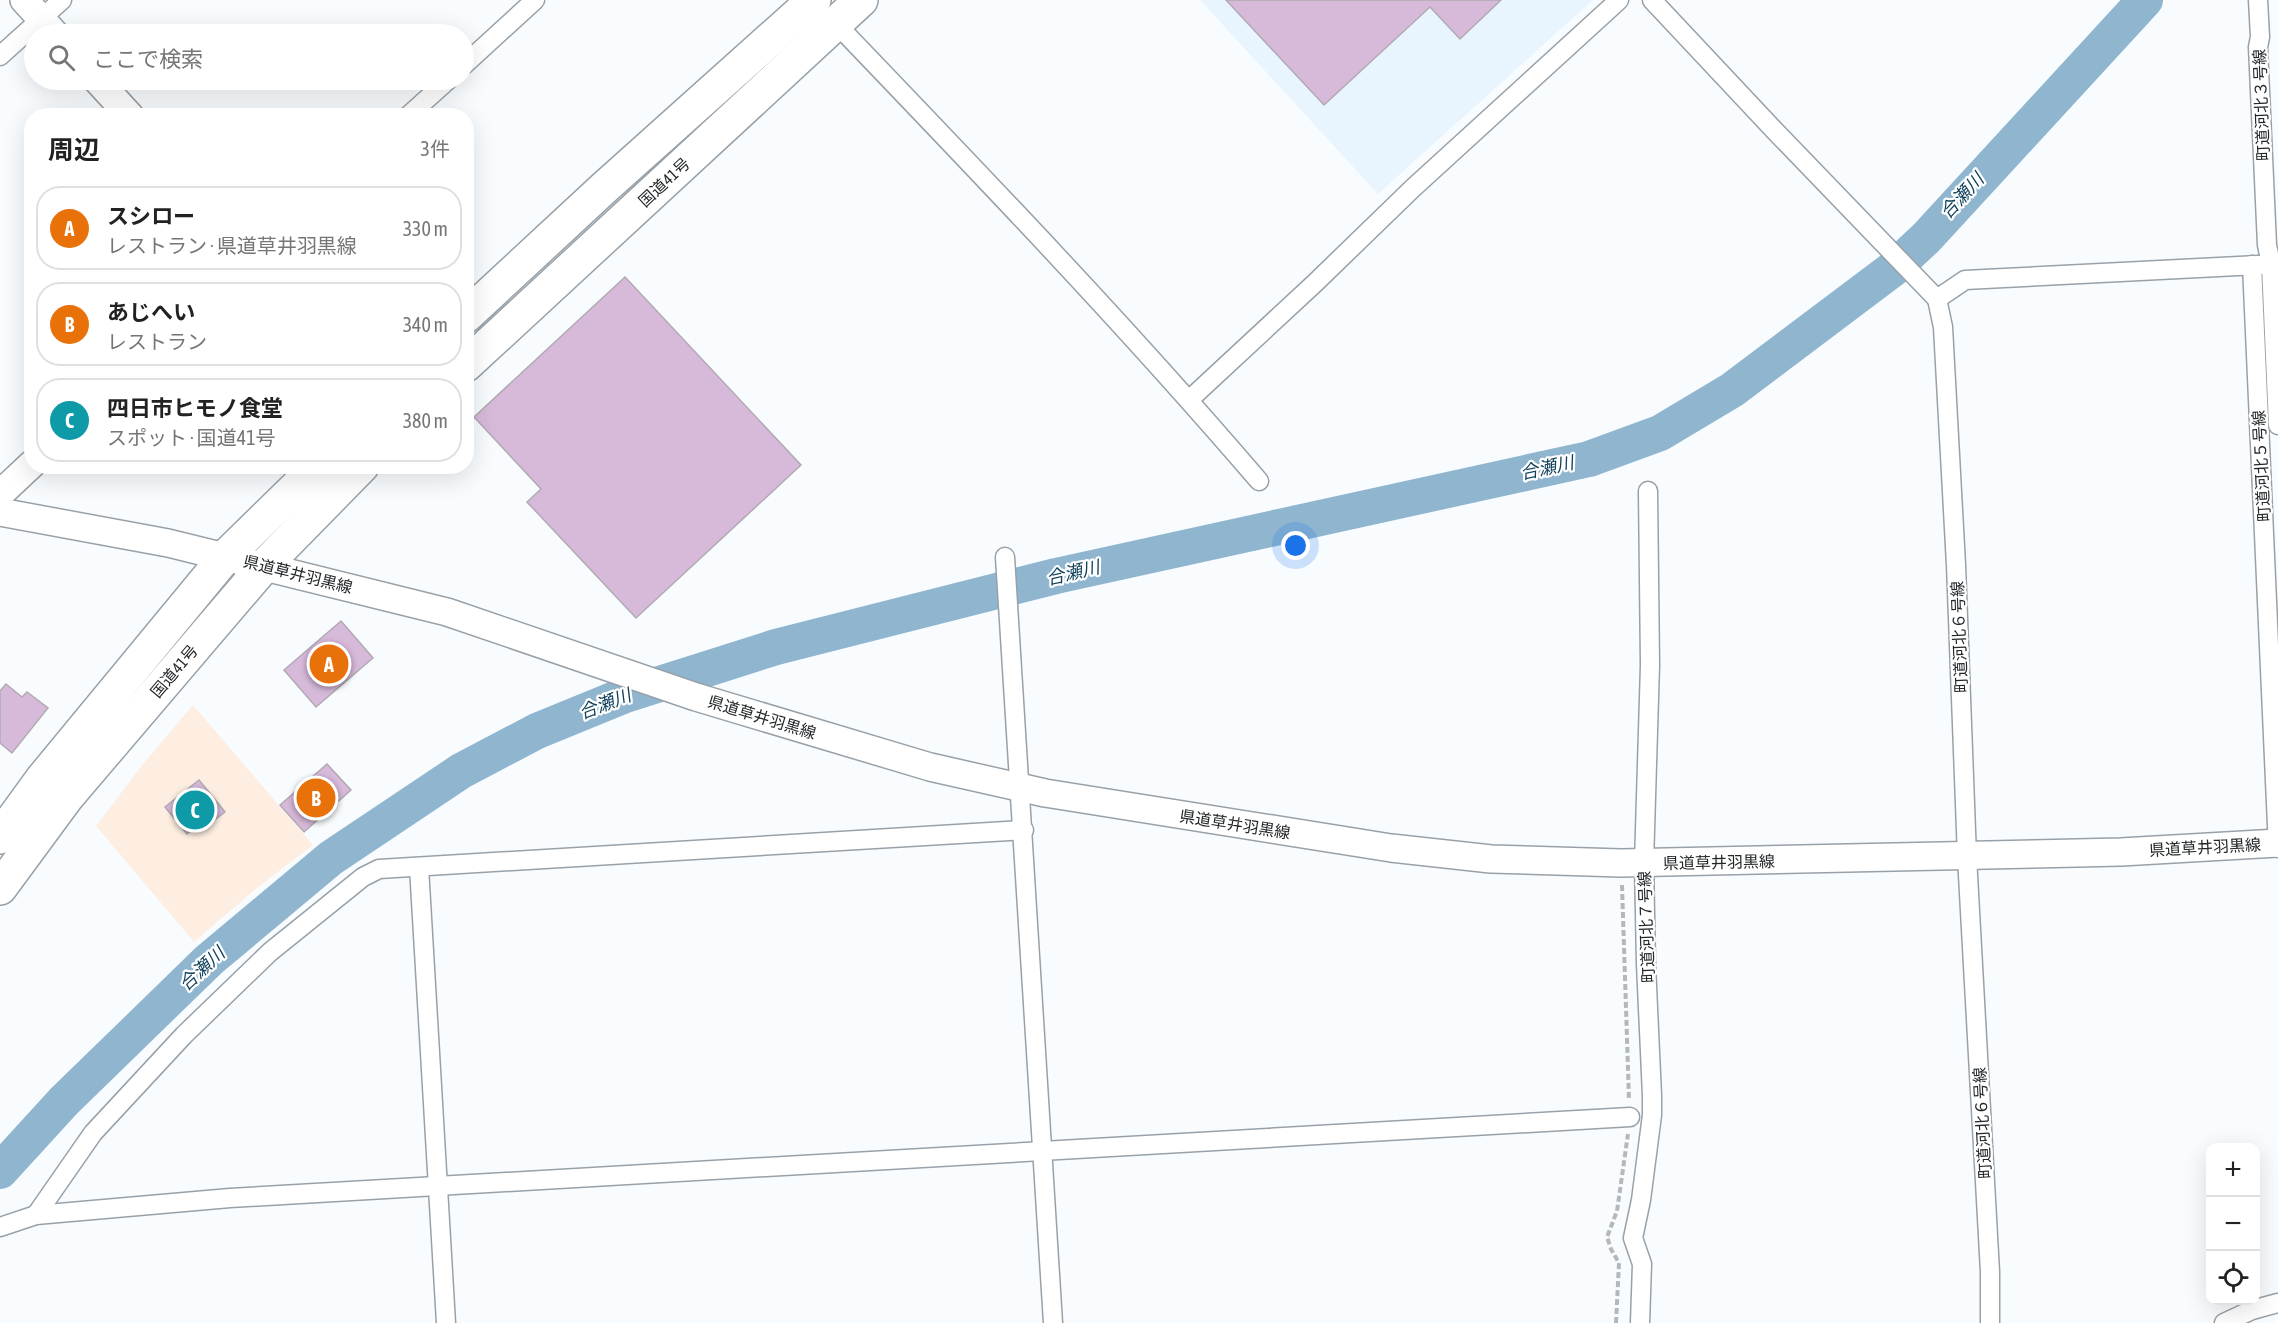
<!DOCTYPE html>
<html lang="ja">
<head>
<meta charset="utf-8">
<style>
  body { margin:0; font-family:"Asap Condensed","Noto Sans JP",sans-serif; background:#f2f2f2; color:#222 }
  .controls { position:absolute; right:18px; bottom:18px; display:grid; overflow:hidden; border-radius:12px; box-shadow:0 6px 24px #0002 }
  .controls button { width:54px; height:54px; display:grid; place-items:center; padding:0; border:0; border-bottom:2px solid #e0e0e0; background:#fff; color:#222; font:30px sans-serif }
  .you { position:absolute; left:1296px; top:546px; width:21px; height:21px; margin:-15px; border:4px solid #fff; border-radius:50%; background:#1a73e8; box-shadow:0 0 0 9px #1a73e833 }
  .badge { display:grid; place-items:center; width:39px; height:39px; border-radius:50%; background:#30797f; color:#fff; font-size:20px; font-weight:700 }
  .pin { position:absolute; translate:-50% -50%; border:3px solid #fff; box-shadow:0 2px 6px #0006 }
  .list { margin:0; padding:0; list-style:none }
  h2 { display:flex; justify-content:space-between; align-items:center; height:78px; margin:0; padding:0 24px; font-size:26px }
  h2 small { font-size:20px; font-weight:400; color:#767676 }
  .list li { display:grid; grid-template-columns:39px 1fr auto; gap:18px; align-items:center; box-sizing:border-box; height:84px; margin:0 12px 12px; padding:0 12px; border:2px solid #e0e0e0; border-radius:24px }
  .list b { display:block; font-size:22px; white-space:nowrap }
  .list p { margin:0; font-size:20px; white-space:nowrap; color:#767676 }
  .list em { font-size:20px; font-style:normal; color:#767676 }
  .icon { flex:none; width:33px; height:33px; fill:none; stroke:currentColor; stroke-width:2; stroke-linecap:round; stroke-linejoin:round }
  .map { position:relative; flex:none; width:2278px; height:1323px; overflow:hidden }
  .search { position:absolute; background:#fff; box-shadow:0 6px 24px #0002; left:24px; top:24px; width:450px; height:66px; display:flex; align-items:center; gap:15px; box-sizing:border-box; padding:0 21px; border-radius:33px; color:#767676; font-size:22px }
  .panel { position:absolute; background:#fff; box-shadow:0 6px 24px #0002; left:24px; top:108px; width:450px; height:366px; border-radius:24px }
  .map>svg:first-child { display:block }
  .commercial { fill:#fdeee1 }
  .built { fill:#e8f5ff }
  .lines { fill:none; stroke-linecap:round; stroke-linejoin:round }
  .river { stroke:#8fb5cf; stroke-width:36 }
  .building { fill:#d7b9da; stroke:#b2aab2; stroke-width:1.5 }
  .street-casing { stroke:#98a1a8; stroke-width:21 }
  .secondary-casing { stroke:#98a1a8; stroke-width:30 }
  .highway-casing { stroke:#98a1a8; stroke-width:36 }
  .path { stroke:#b4b8bb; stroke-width:4; stroke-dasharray:6 3; stroke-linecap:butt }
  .street { stroke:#fff; stroke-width:18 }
  .secondary { stroke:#fff; stroke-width:27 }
  .highway { stroke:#fff; stroke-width:33 }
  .labels { text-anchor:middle; stroke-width:4.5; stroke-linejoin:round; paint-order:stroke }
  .street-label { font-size:16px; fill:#232729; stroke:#fff }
  .water-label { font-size:18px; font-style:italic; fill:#10405b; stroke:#fff }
</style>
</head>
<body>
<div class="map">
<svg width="2278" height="1323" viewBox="0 0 2278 1323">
  <rect width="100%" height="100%" fill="#f8fcff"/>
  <polygon class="commercial" points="193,705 313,845 257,888 194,942 96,826 143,764"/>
  <polygon class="built" points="1200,0 1593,0 1378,194"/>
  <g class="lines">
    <polyline class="river" points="0,1171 64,1101 209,960 331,858 461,771 537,731 625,695 776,647 1056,576 1589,459 1660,433 1732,390 1894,268 1926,238 2145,0"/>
  </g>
  <g class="building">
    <polygon points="1226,0 1501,0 1460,39 1430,7 1324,105"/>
    <polygon points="625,277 801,465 636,618 527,502 541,489 474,417"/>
    <polygon points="341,621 373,658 316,707 284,670"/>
    <polygon points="6,684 22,697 27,692 48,708 12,753 0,743 0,691"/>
    <polygon points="327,764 351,790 304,832 280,805"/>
    <polygon points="199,780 225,812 212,822 208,817 187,834 165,807"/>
  </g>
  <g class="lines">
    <defs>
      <g id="street">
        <polyline points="1652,0 1775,131 1937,299"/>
        <polyline points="2258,0 2260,37 2258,47 2267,245 2271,264 2278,425"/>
        <path d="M846,34C986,180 1127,327 1259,481"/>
        <polyline points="0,56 62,0"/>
        <polyline points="464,65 535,0"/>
        <polyline points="408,116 448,80"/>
        <polyline points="2252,265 2278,848"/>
        <polyline points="1189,400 1315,283 1413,188 1619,0"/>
        <polyline points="1005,557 1053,1323"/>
        <polyline points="419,867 446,1323"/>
        <polyline points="36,1215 93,1133 184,1035 270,952 363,877 379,869 1024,830"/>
        <polyline points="0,1227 36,1215 230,1198 1630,1117"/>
        <polyline points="1640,1323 1642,1264 1633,1238 1641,1200 1652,1115 1652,1096 1646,964 1644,863 1650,665 1648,491"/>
        <polyline points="1990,1323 1990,1272 1967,857 1956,565 1943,327 1937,299 1965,280 2278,264"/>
        <polyline points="2224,1323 2252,1310 2278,1303"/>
      </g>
      <g id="secondary">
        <polyline points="24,0 55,34"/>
        <polyline points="97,80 130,116"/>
        <polyline points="0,494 32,464"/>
        <polyline points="0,512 168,543 447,612 696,697 930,767 1045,793 1391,848 1491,859 1621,863 2121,852 2278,843"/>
      </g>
      <g id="highway">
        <polyline points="466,316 604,188 814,0"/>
        <polyline points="466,365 861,0"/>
        <polyline points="0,837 42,779 226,556 318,466"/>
        <polyline points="0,888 67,797 264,566 362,466"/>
      </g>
    </defs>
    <use href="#street" class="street-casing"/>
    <use href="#secondary" class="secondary-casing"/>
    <use href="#highway" class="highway-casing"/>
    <g class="path">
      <polyline points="1622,885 1629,1100"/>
      <polyline points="1616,1323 1619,1263 1611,1249 1607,1237 1617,1211 1628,1134"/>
    </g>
    <use href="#street" class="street"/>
    <use href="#secondary" class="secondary"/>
    <use href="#highway" class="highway"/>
  </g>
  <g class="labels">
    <g class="street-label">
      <text transform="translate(2261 105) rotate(-92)" y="6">町道河北３号線</text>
      <text transform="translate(664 182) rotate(-43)" y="6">国道41号</text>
      <text transform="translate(2261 466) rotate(-93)" y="6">町道河北５号線</text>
      <text transform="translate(298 574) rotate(14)" y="6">県道草井羽黒線</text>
      <text transform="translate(1959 637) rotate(-92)" y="6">町道河北６号線</text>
      <text transform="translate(174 671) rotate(-50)" y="6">国道41号</text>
      <text transform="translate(762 717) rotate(17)" y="6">県道草井羽黒線</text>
      <text transform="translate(1235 824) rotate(9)" y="6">県道草井羽黒線</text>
      <text transform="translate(2205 847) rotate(-3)" y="6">県道草井羽黒線</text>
      <text transform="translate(1719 862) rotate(-1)" y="6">県道草井羽黒線</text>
      <text transform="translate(1646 927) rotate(-92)" y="6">町道河北７号線</text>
      <text transform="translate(1982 1123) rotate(-93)" y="6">町道河北６号線</text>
    </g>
    <g class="water-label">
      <text transform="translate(1962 196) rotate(-47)" y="6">合瀬川</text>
      <text transform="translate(1547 468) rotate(-12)" y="6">合瀬川</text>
      <text transform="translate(1073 573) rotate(-13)" y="6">合瀬川</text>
      <text transform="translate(605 704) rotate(-21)" y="6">合瀬川</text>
      <text transform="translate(202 969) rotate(-43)" y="6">合瀬川</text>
    </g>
  </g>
</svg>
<div class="controls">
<button>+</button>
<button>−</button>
<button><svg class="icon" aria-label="locate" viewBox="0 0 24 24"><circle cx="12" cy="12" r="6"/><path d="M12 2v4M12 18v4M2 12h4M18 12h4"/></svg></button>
</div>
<div class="you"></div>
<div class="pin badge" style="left:329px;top:664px;background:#e8710a">A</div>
<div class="pin badge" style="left:316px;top:798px;background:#e8710a">B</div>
<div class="pin badge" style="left:195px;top:810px;background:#0f9aa8">C</div>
<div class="search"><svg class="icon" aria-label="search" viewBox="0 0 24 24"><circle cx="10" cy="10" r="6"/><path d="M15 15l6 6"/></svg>ここで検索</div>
<section class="panel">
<h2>周辺<small>3件</small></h2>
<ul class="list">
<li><span class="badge" style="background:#e8710a">A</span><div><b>スシロー</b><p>レストラン · 県道草井羽黒線</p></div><em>330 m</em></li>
<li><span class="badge" style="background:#e8710a">B</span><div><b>あじへい</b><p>レストラン</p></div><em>340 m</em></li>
<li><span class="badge" style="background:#0f9aa8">C</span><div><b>四日市ヒモノ食堂</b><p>スポット · 国道41号</p></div><em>380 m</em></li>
</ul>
</section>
</div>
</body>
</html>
